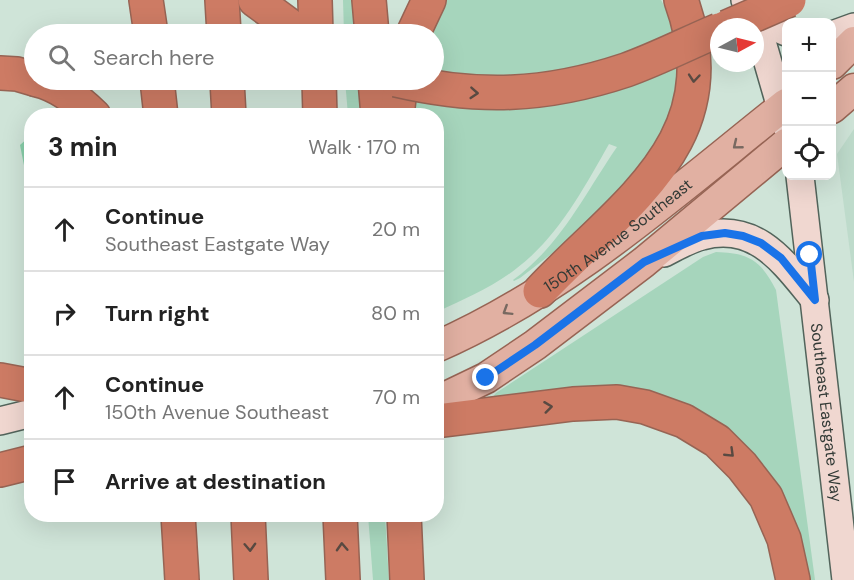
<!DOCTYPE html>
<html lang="en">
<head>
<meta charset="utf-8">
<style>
  body { margin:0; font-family:"DM Sans",sans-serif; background:#f2f2f2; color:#222 }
  .controls { position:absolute; right:18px; top:18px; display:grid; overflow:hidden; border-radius:12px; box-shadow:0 6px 24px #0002 }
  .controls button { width:54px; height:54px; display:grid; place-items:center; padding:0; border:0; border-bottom:2px solid #e0e0e0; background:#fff; color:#222; font:30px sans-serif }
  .compass { position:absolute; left:710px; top:18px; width:54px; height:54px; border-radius:50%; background:#fff; box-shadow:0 6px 24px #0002; rotate:83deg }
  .stop { position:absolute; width:18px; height:18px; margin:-14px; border:4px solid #1a73e8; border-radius:50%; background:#fff }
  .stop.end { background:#1a73e8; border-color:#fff; box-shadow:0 2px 6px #0008 }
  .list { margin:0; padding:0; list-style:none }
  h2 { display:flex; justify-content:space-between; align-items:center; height:78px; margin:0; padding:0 24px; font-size:26px }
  h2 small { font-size:20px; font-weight:400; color:#767676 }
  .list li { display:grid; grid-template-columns:39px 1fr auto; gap:18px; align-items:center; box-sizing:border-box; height:84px; padding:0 24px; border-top:2px solid #e0e0e0 }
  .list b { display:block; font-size:22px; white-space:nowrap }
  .list p { margin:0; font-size:20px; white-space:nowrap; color:#767676 }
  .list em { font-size:20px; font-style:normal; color:#767676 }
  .icon { flex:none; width:33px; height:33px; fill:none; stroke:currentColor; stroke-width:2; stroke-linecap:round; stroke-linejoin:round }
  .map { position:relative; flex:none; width:854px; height:580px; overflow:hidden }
  .search { position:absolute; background:#fff; box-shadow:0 6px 24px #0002; left:24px; top:24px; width:420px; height:66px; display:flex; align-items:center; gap:15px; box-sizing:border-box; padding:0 21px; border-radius:33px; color:#767676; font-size:22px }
  .panel { position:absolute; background:#fff; box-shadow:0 6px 24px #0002; left:24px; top:108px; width:420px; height:414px; border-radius:24px }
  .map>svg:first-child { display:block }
  .built { fill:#bedbcb }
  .green { fill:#a6d5bc }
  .water { fill:#87cea9 }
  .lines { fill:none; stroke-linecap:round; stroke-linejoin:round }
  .secondary-casing { stroke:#52645b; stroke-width:30 }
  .primary-casing { stroke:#976454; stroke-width:33 }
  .highway-casing { stroke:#976454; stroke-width:36 }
  .secondary { stroke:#f0d7d0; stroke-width:27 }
  .primary { stroke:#e1b0a2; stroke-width:30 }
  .highway { stroke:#cd7b64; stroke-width:33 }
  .highway-bridge-casing { stroke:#976454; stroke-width:36; stroke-linecap:butt }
  .highway-bridge { stroke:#cd7b64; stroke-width:33 }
  .oneway { stroke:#594a42 }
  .oneway2 { stroke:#786961 }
  .route { stroke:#1a73e8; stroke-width:8 }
  .labels { text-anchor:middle; stroke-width:6; stroke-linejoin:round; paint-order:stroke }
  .street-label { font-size:16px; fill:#323a36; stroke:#fff }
</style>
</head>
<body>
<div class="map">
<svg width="854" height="580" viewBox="0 0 854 580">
  <rect width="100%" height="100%" fill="#cfe4d8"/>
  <polygon class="built" points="854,129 854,282 837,154"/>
  <g class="green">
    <polygon points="343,0 356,0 359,34 344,34"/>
    <path d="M445,0H661L668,13L684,61L659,148L585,228L520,278L514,281L513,280C561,245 584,195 617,147L609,144C584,188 558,237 517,268C493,287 464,299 437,312L436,116H408L413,80H434V34H427Z"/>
    <polygon points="345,80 363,80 366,115 348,115"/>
    <path d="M716,252C750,253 761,261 776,290L815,580H805L711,421L489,401L496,393L703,257Z"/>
    <polygon points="368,515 385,515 389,580 373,580"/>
  </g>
  <polygon class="water" points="29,137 32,138 31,201 20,145"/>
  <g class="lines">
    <defs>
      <g id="secondary">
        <polyline points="745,0 760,35 786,125"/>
        <polyline points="749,5 770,25 786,32"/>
        <polyline points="832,35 854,27"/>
        <path id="s1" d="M800,176L846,580"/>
        <path d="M664,253C676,247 689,239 702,236C757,221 785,264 815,300"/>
        <polyline points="0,421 32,413"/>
      </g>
      <g id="primary">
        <polyline points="832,64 854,42"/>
        <polyline points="832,108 854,89"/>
        <path id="s2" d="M436,347C568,289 675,192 786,104"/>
        <polyline points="436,402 486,378 535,345 644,262 786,144"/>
      </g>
      <g id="highway">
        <polyline points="146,0 151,34"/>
        <polyline points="222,0 224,34"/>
        <polyline points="255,0 301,34"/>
        <polyline points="315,0 316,34"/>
        <polyline points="369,0 372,34"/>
        <polyline points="413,34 429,0"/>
        <polyline points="0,73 17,74 34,79"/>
        <path d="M37,80C59,85 78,100 94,116"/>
        <polyline points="157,80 161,116"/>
        <polyline points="227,80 229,116"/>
        <polyline points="319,80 320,116"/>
        <polyline points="375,80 378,116"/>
        <polyline points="397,116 401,80"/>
        <path d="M540,291C623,203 732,140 681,0"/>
        <polyline points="0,380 32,386"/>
        <polyline points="436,421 573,404 617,402 645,407 684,421 717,441 742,466 766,497 784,539 793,580"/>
        <polyline points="0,470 32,462"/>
        <polyline points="178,514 182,580"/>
        <polyline points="248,514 251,580"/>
        <polyline points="340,514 343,580"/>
        <polyline points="404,514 407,580"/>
      </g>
    </defs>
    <use href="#secondary" class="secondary-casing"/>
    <use href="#primary" class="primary-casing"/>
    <use href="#highway" class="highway-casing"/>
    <use href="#secondary" class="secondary"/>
    <use href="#primary" class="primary"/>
    <use href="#highway" class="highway"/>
    <defs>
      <g id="highway-bridge">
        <polyline points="727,27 789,0"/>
        <path d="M396,80C478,99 545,97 626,70C657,59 688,43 719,30"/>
      </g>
    </defs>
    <use href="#highway-bridge" class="highway-bridge-casing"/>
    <use href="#highway-bridge" class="highway-bridge"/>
  </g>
  <defs><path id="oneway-chevron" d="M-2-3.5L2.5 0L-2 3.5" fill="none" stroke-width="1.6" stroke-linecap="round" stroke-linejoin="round" transform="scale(1.5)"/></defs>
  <g class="oneway">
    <use href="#oneway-chevron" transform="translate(694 78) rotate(95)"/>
    <use href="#oneway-chevron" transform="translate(474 93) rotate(4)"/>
    <use href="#oneway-chevron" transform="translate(548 407) rotate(-7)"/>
    <use href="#oneway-chevron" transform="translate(730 453) rotate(44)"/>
    <use href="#oneway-chevron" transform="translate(250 547) rotate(88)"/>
    <use href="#oneway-chevron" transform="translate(342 547) rotate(-93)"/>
  </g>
  <g class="oneway2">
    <use href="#oneway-chevron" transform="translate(737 145) rotate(141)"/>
    <use href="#oneway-chevron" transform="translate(507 311) rotate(148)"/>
  </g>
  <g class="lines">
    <polyline class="route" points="486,378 535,345 644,262 702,236 725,233 743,236 761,243 781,258 815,300 810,255"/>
  </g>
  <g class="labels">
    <g class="street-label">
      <text dy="6" stroke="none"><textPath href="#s2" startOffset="214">150th Avenue Southeast</textPath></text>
      <text dy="6" stroke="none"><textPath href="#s1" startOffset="238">Southeast Eastgate Way</textPath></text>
    </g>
  </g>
</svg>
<div class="controls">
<button>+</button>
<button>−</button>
<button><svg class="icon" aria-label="locate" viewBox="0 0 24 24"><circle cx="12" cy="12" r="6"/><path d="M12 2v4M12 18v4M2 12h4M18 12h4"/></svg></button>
</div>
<svg class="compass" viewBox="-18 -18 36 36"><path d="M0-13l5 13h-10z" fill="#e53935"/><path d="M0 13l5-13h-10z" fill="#767676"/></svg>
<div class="stop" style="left:810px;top:255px"></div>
<div class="stop end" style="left:486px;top:378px"></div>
<div class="search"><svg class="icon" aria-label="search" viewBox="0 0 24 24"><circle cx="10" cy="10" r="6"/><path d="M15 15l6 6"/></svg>Search here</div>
<section class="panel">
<h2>3 min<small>Walk · 170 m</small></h2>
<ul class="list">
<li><svg class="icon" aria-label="ahead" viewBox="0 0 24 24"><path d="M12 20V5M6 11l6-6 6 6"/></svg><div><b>Continue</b><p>Southeast Eastgate Way</p></div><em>20 m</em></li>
<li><svg class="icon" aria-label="right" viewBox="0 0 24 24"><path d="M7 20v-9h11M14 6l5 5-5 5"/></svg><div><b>Turn right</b></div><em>80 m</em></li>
<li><svg class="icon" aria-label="ahead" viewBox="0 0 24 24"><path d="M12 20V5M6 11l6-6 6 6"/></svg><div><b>Continue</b><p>150th Avenue Southeast</p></div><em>70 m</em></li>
<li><svg class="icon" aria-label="arrive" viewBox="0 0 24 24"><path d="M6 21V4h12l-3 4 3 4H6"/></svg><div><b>Arrive at destination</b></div></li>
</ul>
</section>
</div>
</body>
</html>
